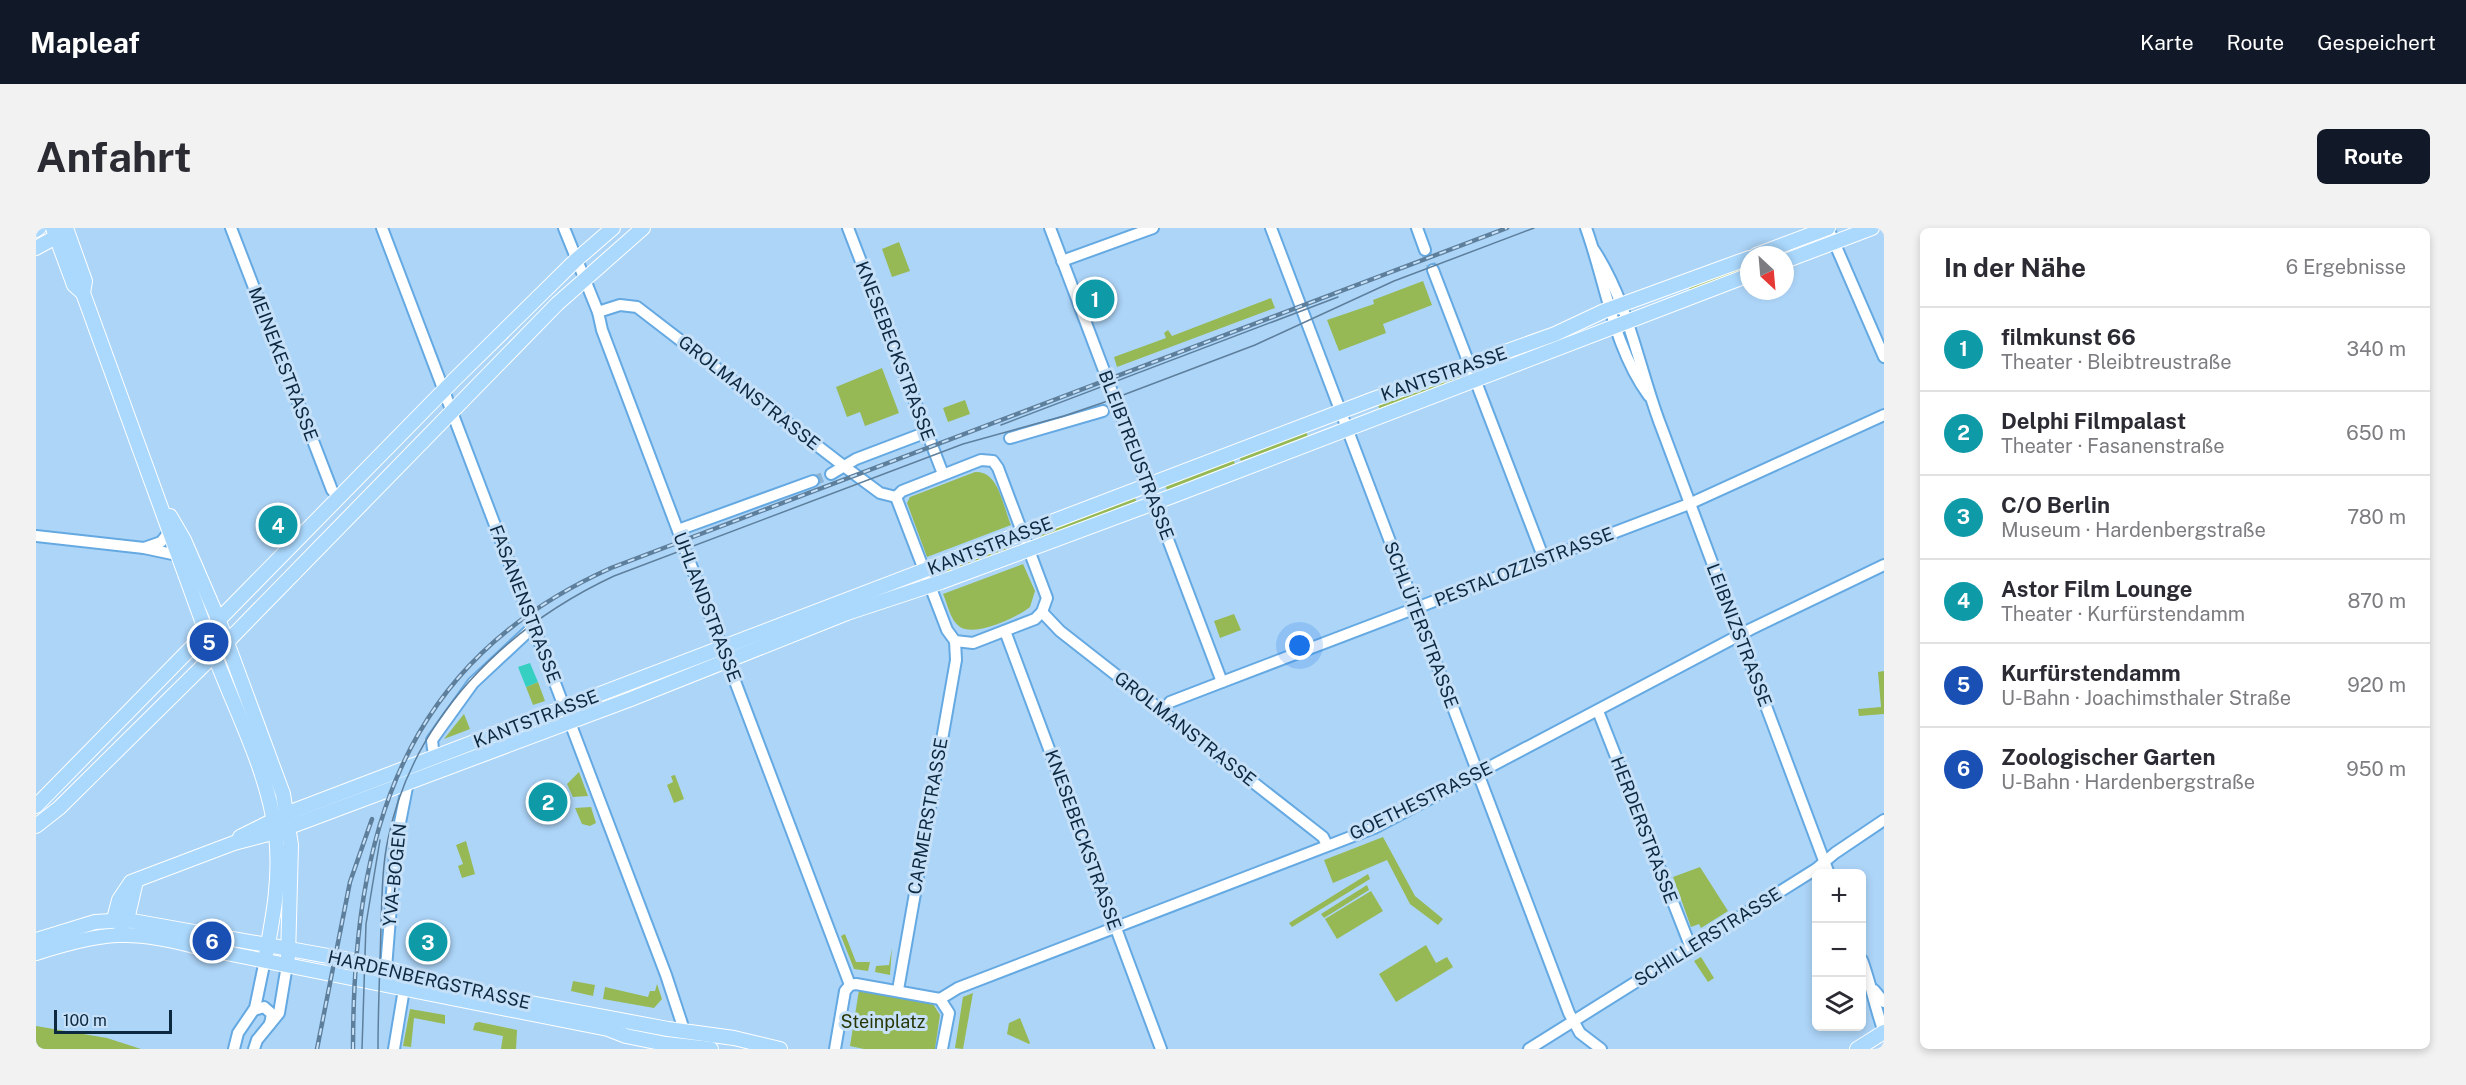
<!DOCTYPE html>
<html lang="de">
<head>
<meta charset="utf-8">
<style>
  body { margin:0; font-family:"Public Sans",sans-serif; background:#f2f2f3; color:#2b2b33 }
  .controls { position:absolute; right:18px; bottom:18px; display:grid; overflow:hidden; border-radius:9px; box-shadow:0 3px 9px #0003 }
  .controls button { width:54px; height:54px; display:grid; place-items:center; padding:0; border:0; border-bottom:2px solid #e1e1e2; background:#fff; color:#2b2b33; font:30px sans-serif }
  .compass { position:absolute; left:1704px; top:18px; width:54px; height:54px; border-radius:50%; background:#fff; box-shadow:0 3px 9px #0003; rotate:154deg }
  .scale { position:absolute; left:18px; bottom:15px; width:118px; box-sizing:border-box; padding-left:6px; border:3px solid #0c2940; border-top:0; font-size:16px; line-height:21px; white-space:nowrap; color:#0c2940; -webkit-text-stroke:4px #c6e0f8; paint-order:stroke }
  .you { position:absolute; left:1264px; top:418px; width:21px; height:21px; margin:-15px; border:4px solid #fff; border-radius:50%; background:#1a73e8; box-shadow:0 0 0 9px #1a73e833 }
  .badge { display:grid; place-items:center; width:39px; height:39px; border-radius:50%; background:#111827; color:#fff; font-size:20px; font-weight:700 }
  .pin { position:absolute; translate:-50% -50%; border:3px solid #fff; box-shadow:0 2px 6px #0006 }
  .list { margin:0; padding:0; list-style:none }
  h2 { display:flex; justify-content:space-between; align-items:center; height:78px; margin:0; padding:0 24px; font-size:26px }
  h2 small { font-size:20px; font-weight:400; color:#7c7c81 }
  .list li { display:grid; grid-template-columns:39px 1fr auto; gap:18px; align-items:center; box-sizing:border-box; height:84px; padding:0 24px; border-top:2px solid #e1e1e2 }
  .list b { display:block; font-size:22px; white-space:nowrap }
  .list p { margin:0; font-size:20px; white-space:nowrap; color:#7c7c81 }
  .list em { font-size:20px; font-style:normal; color:#7c7c81 }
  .icon { flex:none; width:33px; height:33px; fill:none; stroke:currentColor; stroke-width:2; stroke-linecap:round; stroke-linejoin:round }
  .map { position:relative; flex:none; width:1848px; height:821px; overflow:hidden; border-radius:9px }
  header { display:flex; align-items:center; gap:36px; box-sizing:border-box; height:84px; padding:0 30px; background:#111827; color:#fff }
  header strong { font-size:28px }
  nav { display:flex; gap:33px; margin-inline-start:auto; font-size:21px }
  .intro { display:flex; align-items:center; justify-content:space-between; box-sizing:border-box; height:144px; padding:0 36px }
  h1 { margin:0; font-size:42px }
  .button { padding:15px 27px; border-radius:9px; background:#111827; color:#fff; font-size:21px; font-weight:700 }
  main { display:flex; gap:36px; padding:0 36px }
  aside { flex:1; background:#fff; border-radius:9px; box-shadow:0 3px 9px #0003 }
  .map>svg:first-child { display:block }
  .green { fill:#96b955 }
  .water { fill:#36d0c2 }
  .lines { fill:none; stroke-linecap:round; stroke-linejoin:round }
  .minor-tunnel { stroke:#8db3d3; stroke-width:10; stroke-dasharray:10 5; stroke-linecap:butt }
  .minor-casing { stroke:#65a9e2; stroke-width:14 }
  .major-casing { stroke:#fff; stroke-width:16 }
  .minor { stroke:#fff; stroke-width:10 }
  .major { stroke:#abd9fe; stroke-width:14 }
  .tram { stroke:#5d7f9c; stroke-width:1.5 }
  .rail-casing { stroke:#5d7f9c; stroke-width:4.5 }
  .rail { stroke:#c6e0f8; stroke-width:2; stroke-dasharray:7; stroke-linecap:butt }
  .labels { text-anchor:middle; stroke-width:6; stroke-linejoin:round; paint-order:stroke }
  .street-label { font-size:18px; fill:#0c2940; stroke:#c6e0f8 }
  .park-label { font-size:18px; fill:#283704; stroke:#c6e0f8 }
</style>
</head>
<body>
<header>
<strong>Mapleaf</strong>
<nav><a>Karte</a><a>Route</a><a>Gespeichert</a></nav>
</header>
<div class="intro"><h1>Anfahrt</h1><a class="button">Route</a></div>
<main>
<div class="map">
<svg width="1848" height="821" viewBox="0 0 1848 821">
  <rect width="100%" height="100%" fill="#add5f8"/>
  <g class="green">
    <polygon points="863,14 874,43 856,49 846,21"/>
    <polygon points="1704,38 1705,44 1654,63 1653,59"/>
    <polygon points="1387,53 1396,77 1347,96 1350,105 1303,123 1291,92 1338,76 1337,72"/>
    <polygon points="1235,70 1239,80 1081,139 1078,129 1130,110 1128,105 1132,102 1136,108"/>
    <polygon points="846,140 863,185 829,198 824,184 811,189 800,159"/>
    <polygon points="1423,146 1425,151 1344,182 1342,177"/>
    <polygon points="929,172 934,186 912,194 907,180"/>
    <polygon points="1270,203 1272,209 1205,233 1203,229"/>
    <polygon points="1197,231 1199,236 1131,262 1129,257"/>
    <path d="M939,244C963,242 967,279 975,297L891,329L871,275L874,269Z"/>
    <polygon points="1099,269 1100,273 1004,310 1003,305"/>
    <polygon points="973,316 975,321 907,347 905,343"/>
    <path d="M987,336L999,363L994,379C982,389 939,409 924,399C914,392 912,377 907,366Z"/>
    <polygon points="1198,386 1205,402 1184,410 1178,393"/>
    <polygon points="658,436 659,440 559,478 558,474"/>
    <polygon points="1848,443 1848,486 1823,488 1822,481 1845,479 1842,444"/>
    <polygon points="502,454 509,473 497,477 490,459"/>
    <polygon points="428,486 434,501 408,511"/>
    <polygon points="543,544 552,568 537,569 531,556"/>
    <polygon points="639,547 648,571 638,575 631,557 637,554 635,548"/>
    <polygon points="555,579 560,595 554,598 546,596 539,580"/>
    <polygon points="1347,609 1379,668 1407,691 1402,697 1374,676 1351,632 1297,655 1288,632"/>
    <polygon points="430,613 439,646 426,650 422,638 427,636 420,617"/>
    <polygon points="1664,639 1692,683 1665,700 1663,696 1655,699 1637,649"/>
    <polygon points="1332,646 1334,651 1256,699 1253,695"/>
    <polygon points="1331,657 1333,662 1288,690 1285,686"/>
    <polygon points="1335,663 1347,683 1301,711 1289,691"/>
    <polygon points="809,706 820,734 834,734 832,743 818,741 805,708"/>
    <polygon points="1390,717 1400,735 1411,729 1417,739 1360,774 1343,746"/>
    <polygon points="856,720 854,747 839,744 840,738 853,737"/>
    <polygon points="1665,729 1678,750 1672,754 1658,733"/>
    <polygon points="537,753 559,757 557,768 535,763"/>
    <polygon points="621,756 626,771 618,780 567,771 569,759 612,769 614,763 619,763"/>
    <polygon points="823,762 897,776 904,787 899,821 828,821 814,818"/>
    <polygon points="937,765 927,821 919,820 927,769"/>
    <polygon points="374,781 409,787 409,796 378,790 375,819 367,818"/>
    <polygon points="984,790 994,815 993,816 971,806 973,795"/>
    <polygon points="443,794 481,802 480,821 465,821 467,808 437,802 439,795"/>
    <polygon points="0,798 71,810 105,821 0,821"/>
  </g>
  <polygon class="water" points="494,435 502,454 490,459 482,439"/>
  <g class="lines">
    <g class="minor-tunnel">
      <polyline points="1389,22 1397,42"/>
      <polyline points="777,253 795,246"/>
    </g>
    <defs>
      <g id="minor">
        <polyline points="195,0 296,262 303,270"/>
        <polyline points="346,0 630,747 650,808"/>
        <polyline points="528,0 562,84 566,102 814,757"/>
        <polyline points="812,0 907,246"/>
        <polyline points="1014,0 1186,454"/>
        <polyline points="1235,0 1533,785 1544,805 1565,821"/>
        <polyline points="1381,0 1389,22"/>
        <path d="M1550,0C1570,55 1577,119 1613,168"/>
        <polyline points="1792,0 1848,129"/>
        <path d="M1558,22C1592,74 1602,136 1623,193L1793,646"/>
        <polyline points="1026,33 1117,0"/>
        <polyline points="1397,42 1508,331"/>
        <polyline points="562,84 584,77 601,79 809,239 844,265 860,269"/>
        <polyline points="974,210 1067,183"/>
        <polygon points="945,232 957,233 962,240 1011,370 1006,384 999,391 937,415 919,413 911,402 860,269 866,263"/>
        <polyline points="795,246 820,231 891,204"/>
        <polyline points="642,302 777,253"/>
        <polyline points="0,308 108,320 141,327"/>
        <polyline points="108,320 125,314 133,304"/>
        <polyline points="1006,384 1024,403 1287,609 1291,617"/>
        <polyline points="969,403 1125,821"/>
        <polyline points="1127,483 1134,474 1186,454 1653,276 1848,187"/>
        <polyline points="1562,483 1655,720"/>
        <polyline points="397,521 396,512 437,455 497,399"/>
        <path d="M1826,732C1835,756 1839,780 1848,804"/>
        <polyline points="350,740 360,615 372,554"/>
        <polyline points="862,762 920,432 919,413"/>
        <polyline points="1838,762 1848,774"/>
        <polyline points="904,771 922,760 1338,600 1715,401 1848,337"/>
        <polyline points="218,782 228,779 236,786 234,796"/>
        <polyline points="198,821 202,805 219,780 229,732"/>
        <polyline points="218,821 221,812 243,785 251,737"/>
        <polyline points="358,821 368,761"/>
        <polyline points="799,821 809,763 814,757 820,756 904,771 913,785 906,821"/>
        <polyline points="1493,821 1780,641 1799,625 1848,592"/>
      </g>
      <g id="major">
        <polyline points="17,0 38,57 47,65"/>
        <path d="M30,0L49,53L47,65C91,184 133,304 177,423C199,483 232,542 240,607C245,650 237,690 229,732"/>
        <polyline points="0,2 3,0"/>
        <polyline points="0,20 27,5"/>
        <polyline points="1720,27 1792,0"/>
        <polyline points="1749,33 1836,0"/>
        <polyline points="134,288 148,312 183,393 247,566 255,617 252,729"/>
        <polyline points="0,578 418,152 540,32 577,0"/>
        <polyline points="0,598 23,580 191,414 521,76 607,0"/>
        <polyline points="204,609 252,585 1335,172 1519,106 1568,83 1713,30"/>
        <polyline points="78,691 83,672 95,654 198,615 240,604 595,471 811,385 905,354 1134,269 1713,47"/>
        <polyline points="85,698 91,692 100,653"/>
        <polyline points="0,712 59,694 91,692 309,731 357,742 415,760 632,801 698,810 744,821"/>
        <path d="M0,725C68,704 96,700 165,720L572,801L590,808L630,816L675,821"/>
        <polyline points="1821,821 1848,804"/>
      </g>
    </defs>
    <use href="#minor" class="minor-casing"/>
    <use href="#major" class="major-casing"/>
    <use href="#minor" class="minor"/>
    <use href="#major" class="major"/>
    <g class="tram">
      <polyline points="965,197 1302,69"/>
      <polyline points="326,821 330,696 344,612"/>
      <path d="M342,821C342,780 344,739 345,698C346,669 346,639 352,611C377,490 469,399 578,348L927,216L1028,188L1066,175L1219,117L1358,53L1498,0"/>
    </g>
    <defs>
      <g id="rail">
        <polyline points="281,821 314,654 336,591"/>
        <path d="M317,821C317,607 364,435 575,340L1471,0"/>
      </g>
    </defs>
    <use href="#rail" class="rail-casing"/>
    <use href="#rail" class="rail"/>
  </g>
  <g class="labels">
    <g class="street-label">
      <text transform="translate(859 123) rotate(69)" y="6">KNESEBECKSTRASSE</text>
      <text transform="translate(247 136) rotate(69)" y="6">MEINEKESTRASSE</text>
      <text transform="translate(1408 146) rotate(-19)" y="6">KANTSTRASSE</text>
      <text transform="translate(713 165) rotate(38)" y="6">GROLMANSTRASSE</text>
      <text transform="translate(1100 227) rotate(69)" y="6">BLEIBTREUSTRASSE</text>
      <text transform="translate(954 318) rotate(-21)" y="6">KANTSTRASSE</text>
      <text transform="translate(1488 339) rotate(-21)" y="6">PESTALOZZISTRASSE</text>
      <text transform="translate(489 376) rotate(69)" y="6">FASANENSTRASSE</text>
      <text transform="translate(671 379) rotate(69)" y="6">UHLANDSTRASSE</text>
      <text transform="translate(1385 397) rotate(69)" y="6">SCHLÜTERSTRASSE</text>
      <text transform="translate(1703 407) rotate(69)" y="6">LEIBNIZSTRASSE</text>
      <text transform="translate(500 491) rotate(-21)" y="6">KANTSTRASSE</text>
      <text transform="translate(1149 501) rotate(38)" y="6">GROLMANSTRASSE</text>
      <text transform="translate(1385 573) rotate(-26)" y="6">GOETHESTRASSE</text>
      <text transform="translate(892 588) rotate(-80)" y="6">CARMERSTRASSE</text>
      <text transform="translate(1608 602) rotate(69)" y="6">HERDERSTRASSE</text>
      <text transform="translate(1047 612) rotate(70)" y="6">KNESEBECKSTRASSE</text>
      <text transform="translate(359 647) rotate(-84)" y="6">YVA-BOGEN</text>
      <text transform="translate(1672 709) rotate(-32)" y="6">SCHILLERSTRASSE</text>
      <text transform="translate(393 752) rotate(13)" y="6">HARDENBERGSTRASSE</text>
    </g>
    <g class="park-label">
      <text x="847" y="800">Steinplatz</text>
    </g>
  </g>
</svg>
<div class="controls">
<button>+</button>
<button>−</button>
<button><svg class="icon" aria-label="layers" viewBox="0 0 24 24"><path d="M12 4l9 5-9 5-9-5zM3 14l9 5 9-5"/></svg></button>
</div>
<svg class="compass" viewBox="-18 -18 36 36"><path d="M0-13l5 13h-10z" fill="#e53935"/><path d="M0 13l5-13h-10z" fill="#7c7c81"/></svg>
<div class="scale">100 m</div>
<div class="you"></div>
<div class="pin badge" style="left:1059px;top:71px;background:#0f9aa8">1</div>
<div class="pin badge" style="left:512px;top:574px;background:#0f9aa8">2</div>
<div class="pin badge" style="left:392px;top:714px;background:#0f9aa8">3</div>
<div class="pin badge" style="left:242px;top:297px;background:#0f9aa8">4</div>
<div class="pin badge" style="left:173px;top:414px;background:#1a4fb4">5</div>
<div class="pin badge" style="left:176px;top:713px;background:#1a4fb4">6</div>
</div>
<aside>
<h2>In der Nähe<small>6 Ergebnisse</small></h2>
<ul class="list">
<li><span class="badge" style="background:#0f9aa8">1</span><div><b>filmkunst 66</b><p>Theater · Bleibtreustraße</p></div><em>340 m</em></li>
<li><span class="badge" style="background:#0f9aa8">2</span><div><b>Delphi Filmpalast</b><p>Theater · Fasanenstraße</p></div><em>650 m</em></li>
<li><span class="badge" style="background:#0f9aa8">3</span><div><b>C/O Berlin</b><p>Museum · Hardenbergstraße</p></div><em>780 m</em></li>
<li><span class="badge" style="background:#0f9aa8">4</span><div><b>Astor Film Lounge</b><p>Theater · Kurfürstendamm</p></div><em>870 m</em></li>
<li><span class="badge" style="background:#1a4fb4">5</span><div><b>Kurfürstendamm</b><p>U-Bahn · Joachimsthaler Straße</p></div><em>920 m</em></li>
<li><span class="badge" style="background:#1a4fb4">6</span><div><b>Zoologischer Garten</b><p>U-Bahn · Hardenbergstraße</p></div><em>950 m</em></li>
</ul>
</aside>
</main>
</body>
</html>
